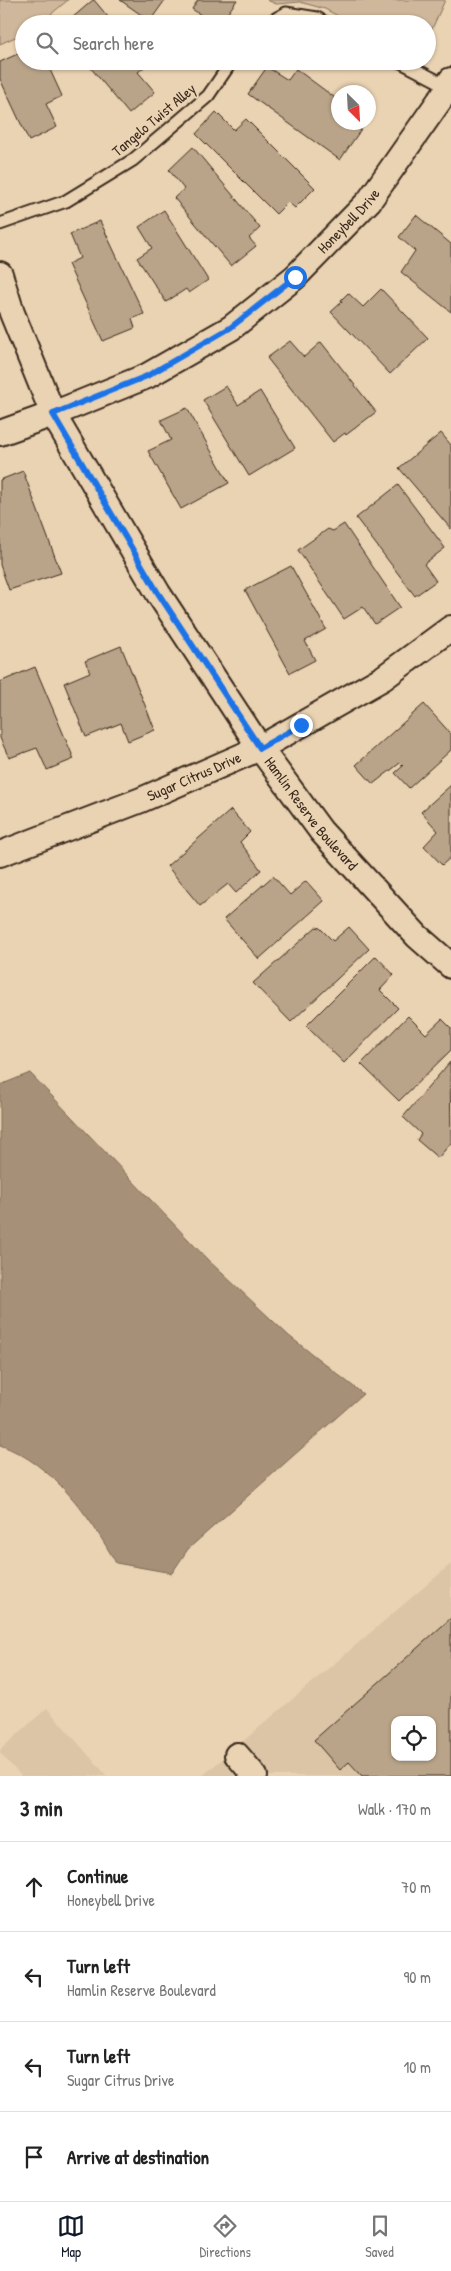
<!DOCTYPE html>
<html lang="en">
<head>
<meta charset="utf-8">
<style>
  body { margin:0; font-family:"Patrick Hand",sans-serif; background:#f2f2f2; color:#222 }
  .controls { position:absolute; right:15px; bottom:15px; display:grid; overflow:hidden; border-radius:10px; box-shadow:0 1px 4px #0004 }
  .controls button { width:45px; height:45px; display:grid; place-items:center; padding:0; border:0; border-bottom:1px solid #e0e0e0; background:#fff; color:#222; font:25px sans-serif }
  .compass { position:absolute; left:331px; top:85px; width:45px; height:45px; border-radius:50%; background:#fff; box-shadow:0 1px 4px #0004; rotate:156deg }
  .stop { position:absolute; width:15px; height:15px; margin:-11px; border:4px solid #1a73e8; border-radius:50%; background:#fff }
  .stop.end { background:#1a73e8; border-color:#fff; box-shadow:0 1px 5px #0008 }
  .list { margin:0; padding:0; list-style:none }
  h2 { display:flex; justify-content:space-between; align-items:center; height:65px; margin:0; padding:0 20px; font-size:21px }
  h2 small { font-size:16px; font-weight:400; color:#767676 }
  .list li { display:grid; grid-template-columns:32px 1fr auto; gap:15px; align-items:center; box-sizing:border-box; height:90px; padding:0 20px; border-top:1px solid #e0e0e0 }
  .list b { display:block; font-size:19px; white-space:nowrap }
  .list p { margin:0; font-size:16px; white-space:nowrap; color:#767676 }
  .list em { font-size:16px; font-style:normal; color:#767676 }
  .icon { flex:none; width:28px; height:28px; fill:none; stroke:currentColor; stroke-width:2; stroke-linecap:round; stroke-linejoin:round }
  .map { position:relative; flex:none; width:451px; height:1776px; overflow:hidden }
  .search { position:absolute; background:#fff; box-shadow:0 1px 4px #0004; left:15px; right:15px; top:15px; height:55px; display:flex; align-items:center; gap:12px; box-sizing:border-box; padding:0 18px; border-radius:28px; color:#767676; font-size:19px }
  .sheet { height:425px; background:#fff }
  nav { display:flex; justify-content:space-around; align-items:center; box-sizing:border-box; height:70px; border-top:1px solid #e0e0e0; background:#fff; font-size:14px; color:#767676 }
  nav a { display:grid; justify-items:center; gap:2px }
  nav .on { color:#111827 }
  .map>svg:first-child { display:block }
  .built { fill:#dbc5a6; fill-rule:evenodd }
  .green { fill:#ceb79b; stroke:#84705c }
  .water { fill:#a69078; stroke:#7b6754 }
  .building { fill:#b9a489; stroke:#3b2a1e; fill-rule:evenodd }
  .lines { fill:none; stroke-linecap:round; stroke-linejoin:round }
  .service-casing { stroke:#3b2a1e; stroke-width:15 }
  .minor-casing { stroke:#3b2a1e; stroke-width:28 }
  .service { stroke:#ead3b3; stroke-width:11 }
  .minor { stroke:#ead3b3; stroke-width:24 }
  .route { stroke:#1a73e8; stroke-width:6 }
  .labels { text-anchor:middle; stroke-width:4; stroke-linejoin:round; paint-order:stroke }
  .street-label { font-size:15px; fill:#3b2a1e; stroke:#ead3b3 }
</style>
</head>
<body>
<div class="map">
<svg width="451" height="1776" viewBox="0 0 451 1776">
  <rect width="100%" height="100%" fill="#ead3b3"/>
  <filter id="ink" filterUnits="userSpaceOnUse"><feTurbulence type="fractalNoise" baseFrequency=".02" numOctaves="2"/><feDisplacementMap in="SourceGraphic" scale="10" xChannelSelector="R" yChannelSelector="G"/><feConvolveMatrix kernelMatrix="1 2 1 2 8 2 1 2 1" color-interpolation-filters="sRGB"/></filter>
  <g filter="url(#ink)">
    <g class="built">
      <path d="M451,1564V1776H202L207,1772ZM395,1720H432V1757H395Z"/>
      <polygon points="47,1708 107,1776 21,1776 0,1753 0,1750"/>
    </g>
    <g class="green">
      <polygon points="0,0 68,0 39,24 24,24 24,33 0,44"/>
      <polygon points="267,0 445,0 427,40 427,24 353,24 325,9 300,2 276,4"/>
    </g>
    <path class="water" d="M30,1073L207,1259L289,1336L363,1394L188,1549L172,1573L116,1563C89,1515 53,1464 0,1445V1085Z"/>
    <g class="building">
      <polygon points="94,0 114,24 65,24 93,0"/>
      <polygon points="120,0 165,0 150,21"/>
      <polygon points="198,0 237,0 220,24 214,24 192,9"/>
      <polygon points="24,51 24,61 46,61 62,96 46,104 57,127 29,141 0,79 0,62"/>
      <polygon points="85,61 145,61 148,64 138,72 155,92 129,114"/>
      <polygon points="267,67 288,80 296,69 338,100 338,122 366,122 340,160 248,94"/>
      <polygon points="216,112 234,130 246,119 315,188 295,208 288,202 276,214 196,134"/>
      <polygon points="193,147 260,228 249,238 256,246 231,266 174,198 184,189 169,170"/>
      <polygon points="164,210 208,280 189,293 186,289 166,302 137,258 152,248 139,227"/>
      <polygon points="416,215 451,244 451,312 401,272 415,251 399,237"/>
      <polygon points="100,221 144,314 132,319 135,328 103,341 68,264 80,258 70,234"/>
      <polygon points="381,289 428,338 390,374 331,312 342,302 341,300 348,293 363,307"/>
      <polygon points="290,341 304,357 321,342 376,412 346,435 345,433 333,442 267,358"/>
      <polygon points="226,386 238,405 260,391 295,448 249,476 203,400"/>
      <polygon points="187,408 229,483 181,509 148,451 171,440 161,420"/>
      <polygon points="441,433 451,445 451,529 399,468"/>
      <polygon points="23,471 61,573 9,590 0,565 0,480"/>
      <polygon points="398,485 445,548 424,564 436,581 415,596 356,518"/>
      <polygon points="344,524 400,607 375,624 363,607 344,619 298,550 328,529 333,531"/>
      <polygon points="291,566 326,629 305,641 315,660 290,673 245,590"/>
      <polygon points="121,646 155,730 128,741 121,723 86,737 64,683 90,672 85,661"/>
      <polygon points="35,667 74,759 47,770 37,748 9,758 0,738 0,682"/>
      <polygon points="424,704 451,734 451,750 409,788 395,773 403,766 400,763 373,784 356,765"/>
      <polygon points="451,785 451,857 442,865 424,846 438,831 421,812"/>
      <polygon points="231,810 250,832 240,842 261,870 236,893 228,884 200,906 167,866"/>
      <polygon points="273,876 290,895 306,881 324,901 259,959 224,919"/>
      <polygon points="316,927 320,928 333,941 349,927 369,949 291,1022 253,983"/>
      <polygon points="376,956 394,975 380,990 398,1008 344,1063 306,1026"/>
      <polygon points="408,1016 426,1034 442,1019 451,1028 451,1050 399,1101 361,1064"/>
      <polygon points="450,1062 451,1143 438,1158 417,1140 421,1134 403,1117"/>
      <path d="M451,1618V1776H362L349,1762L340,1770L314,1740ZM395,1720H432V1757H395Z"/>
    </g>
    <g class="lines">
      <defs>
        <g id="service">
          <polyline points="266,24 286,13 317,18 327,24"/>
          <polyline points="399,61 449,87"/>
          <polyline points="0,224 66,201 133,160 208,96 232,61"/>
        </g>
        <g id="minor">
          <path id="s1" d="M0,274L12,313L53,414L158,593L260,748L321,831L417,936L451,966"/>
          <path id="s2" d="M0,433L53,414L147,376L231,328L295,277L369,201L449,87L451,80"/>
          <path id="s3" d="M0,854L141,800L260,748L383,678L451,628"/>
          <polyline points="237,1755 255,1776"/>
        </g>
      </defs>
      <use href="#service" class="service-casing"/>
      <use href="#minor" class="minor-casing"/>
      <use href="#service" class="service"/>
      <use href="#minor" class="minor"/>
    </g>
  </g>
  <g class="lines" filter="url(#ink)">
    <polyline class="route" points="295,277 230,328 147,376 53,414 158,593 260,748 301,725"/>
  </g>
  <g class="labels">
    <g class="street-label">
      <text transform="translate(154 120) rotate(-40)" y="5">Tangelo Twist Alley</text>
      <text dy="5" stroke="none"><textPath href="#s2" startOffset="414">Honeybell Drive</textPath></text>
      <text dy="5" stroke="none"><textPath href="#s3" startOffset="209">Sugar Citrus Drive</textPath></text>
      <text dy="5" stroke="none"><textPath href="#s1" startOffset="626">Hamlin Reserve Boulevard</textPath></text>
    </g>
  </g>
</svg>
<div class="controls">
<button><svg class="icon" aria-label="locate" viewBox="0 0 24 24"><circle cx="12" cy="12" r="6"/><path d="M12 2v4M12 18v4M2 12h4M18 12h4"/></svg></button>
</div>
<svg class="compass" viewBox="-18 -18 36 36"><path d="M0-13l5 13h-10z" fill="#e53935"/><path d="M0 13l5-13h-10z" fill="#767676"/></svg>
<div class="stop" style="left:295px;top:277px"></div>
<div class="stop end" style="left:301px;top:725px"></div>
<div class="search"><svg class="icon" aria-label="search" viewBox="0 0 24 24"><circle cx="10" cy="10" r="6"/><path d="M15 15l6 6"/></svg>Search here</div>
</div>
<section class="sheet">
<h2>3 min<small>Walk · 170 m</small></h2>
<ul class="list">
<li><svg class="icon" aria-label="ahead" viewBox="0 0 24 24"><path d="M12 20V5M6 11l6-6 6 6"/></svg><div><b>Continue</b><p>Honeybell Drive</p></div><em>70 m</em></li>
<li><svg class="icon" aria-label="left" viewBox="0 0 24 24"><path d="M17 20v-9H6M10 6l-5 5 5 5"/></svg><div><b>Turn left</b><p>Hamlin Reserve Boulevard</p></div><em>90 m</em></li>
<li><svg class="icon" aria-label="left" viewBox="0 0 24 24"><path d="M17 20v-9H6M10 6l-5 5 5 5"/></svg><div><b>Turn left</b><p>Sugar Citrus Drive</p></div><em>10 m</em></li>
<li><svg class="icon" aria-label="arrive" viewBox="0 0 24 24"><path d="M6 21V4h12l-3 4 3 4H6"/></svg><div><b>Arrive at destination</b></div></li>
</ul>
</section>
<nav>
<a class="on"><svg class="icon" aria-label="map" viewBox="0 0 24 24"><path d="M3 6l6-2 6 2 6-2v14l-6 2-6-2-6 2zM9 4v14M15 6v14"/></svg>Map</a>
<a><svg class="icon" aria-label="directions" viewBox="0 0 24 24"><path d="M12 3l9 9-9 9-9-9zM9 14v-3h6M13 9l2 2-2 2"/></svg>Directions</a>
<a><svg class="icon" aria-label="saved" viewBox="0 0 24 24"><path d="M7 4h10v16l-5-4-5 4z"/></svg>Saved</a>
</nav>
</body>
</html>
